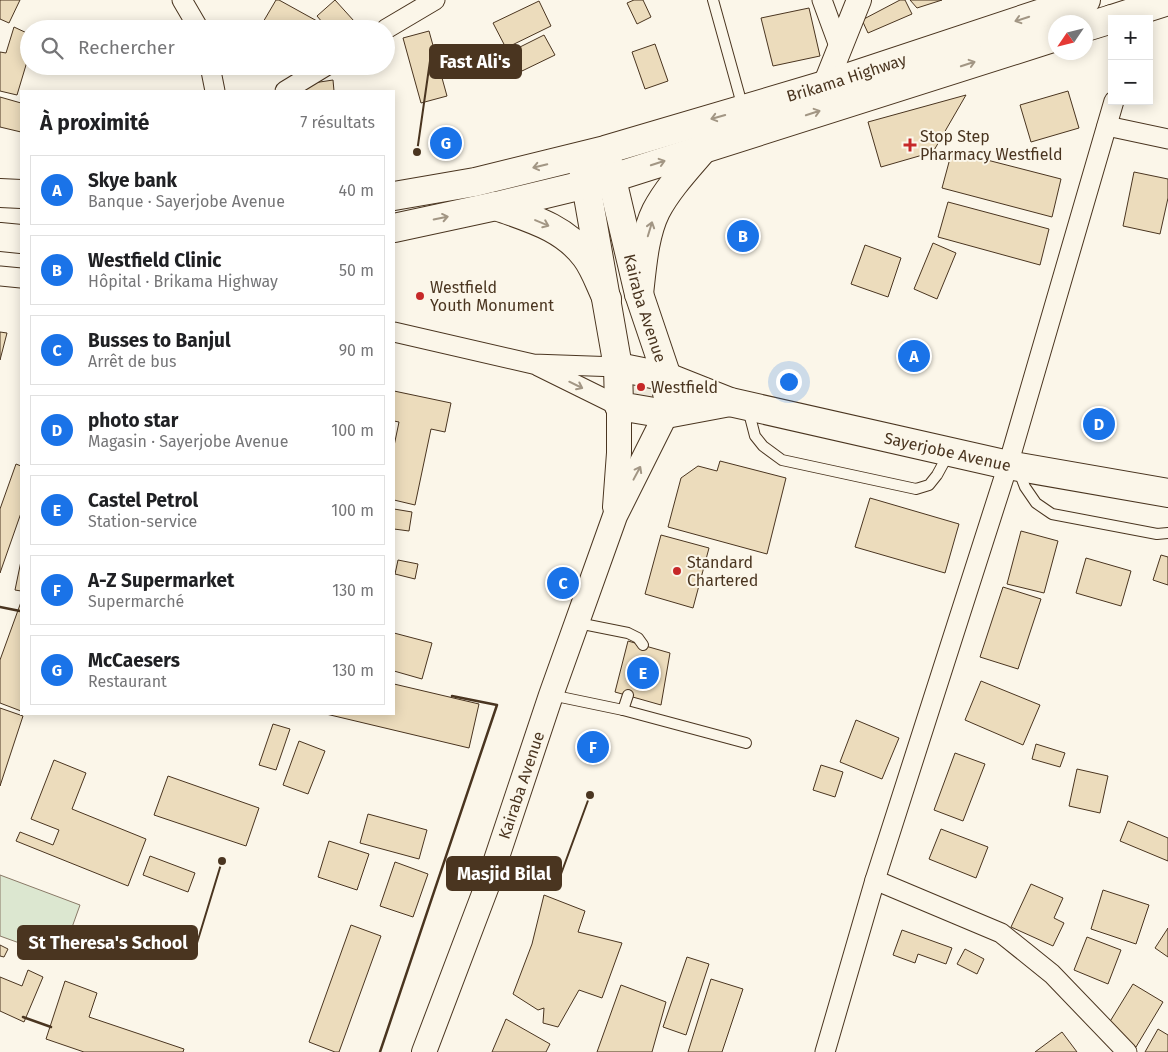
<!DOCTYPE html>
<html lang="fr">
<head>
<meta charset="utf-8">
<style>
  body { margin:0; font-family:"Fira Sans",sans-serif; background:#f2f2f2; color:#202124 }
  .controls { position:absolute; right:15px; top:15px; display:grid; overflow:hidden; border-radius:0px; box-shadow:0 2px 12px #0003 }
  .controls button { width:45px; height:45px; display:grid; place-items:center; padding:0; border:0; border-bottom:1px solid #e0e0e0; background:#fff; color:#202124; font:25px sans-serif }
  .compass { position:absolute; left:1048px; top:15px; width:45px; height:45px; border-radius:50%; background:#fff; box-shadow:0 2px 12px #0003; rotate:235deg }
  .you { position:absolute; left:788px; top:381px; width:18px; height:18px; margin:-12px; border:4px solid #fff; border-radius:50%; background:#1a73e8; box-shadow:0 0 0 8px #1a73e833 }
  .badge { display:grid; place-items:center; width:32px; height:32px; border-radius:50%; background:#1a73e8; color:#fff; font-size:16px; font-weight:700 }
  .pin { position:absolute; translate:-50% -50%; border:2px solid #fff; box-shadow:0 1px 5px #0006 }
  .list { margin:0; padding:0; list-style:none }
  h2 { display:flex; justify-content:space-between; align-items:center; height:65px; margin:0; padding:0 20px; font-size:21px }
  h2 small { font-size:16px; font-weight:400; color:#757577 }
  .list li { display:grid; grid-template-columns:32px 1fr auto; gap:15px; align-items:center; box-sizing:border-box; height:70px; margin:0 10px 10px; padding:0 10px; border:1px solid #e0e0e0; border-radius:0px }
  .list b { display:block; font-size:19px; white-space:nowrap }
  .list p { margin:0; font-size:16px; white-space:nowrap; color:#757577 }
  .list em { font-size:16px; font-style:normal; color:#757577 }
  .icon { flex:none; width:28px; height:28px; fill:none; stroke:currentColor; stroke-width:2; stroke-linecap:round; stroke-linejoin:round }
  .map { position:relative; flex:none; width:1168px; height:1052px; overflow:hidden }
  .search { position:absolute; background:#fff; box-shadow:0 2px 12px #0003; left:20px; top:20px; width:375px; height:55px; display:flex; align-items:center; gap:12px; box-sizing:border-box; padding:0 18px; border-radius:28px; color:#757577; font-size:19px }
  .panel { position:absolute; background:#fff; box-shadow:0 2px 12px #0003; left:20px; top:90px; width:375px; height:625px; border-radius:0px }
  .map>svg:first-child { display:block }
  .green { fill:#dce7d0; stroke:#887966 }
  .parking { fill:#ede7d9; stroke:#887966 }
  .building { fill:#ecdcbc; stroke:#4a3520 }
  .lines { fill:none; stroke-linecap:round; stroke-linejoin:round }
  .service-casing { stroke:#4a3520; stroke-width:12 }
  .minor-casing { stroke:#4a3520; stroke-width:21 }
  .tertiary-casing { stroke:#4a3520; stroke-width:26 }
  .primary-casing { stroke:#4a3520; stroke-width:30 }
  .trunk-casing { stroke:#4a3520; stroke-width:30 }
  .service { stroke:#fbf6e9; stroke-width:10 }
  .minor { stroke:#fbf6e9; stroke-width:19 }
  .tertiary { stroke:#fbf6e9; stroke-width:24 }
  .primary { stroke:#fbf6e9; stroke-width:28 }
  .trunk { stroke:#fbf6e9; stroke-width:28 }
  .wall { stroke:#4a3520; stroke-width:2.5 }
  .oneway { stroke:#a29684 }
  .poi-dot { fill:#c62828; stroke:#fbf6e9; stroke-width:2 }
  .labels { text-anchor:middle; stroke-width:4; stroke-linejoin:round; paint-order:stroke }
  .street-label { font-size:16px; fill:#4a3520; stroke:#fbf6e9 }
  .poi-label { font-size:16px; fill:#4a3520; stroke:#fbf6e9; text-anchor:start }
  .leader { fill:none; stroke:#4a3520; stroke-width:2 }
  .callout-dot { fill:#4a3520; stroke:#fbf6e9; stroke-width:2 }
  .callout { fill:#4a3520; stroke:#4a3520; stroke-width:2 }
  .callout-label { font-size:18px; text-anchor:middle; font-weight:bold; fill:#fff }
</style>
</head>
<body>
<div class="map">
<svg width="1168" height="1052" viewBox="0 0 1168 1052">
  <rect width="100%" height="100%" fill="#fbf6e9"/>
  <polygon class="green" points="0,875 80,905 61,958 0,936"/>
  <polygon class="parking" points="622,378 649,378 662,398 633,401"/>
  <g class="building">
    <polygon points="0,0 20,0 9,23 0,19"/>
    <polygon points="276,0 279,0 317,21 312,29 259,29"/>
    <polygon points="335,0 354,21 345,29 328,29 317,16"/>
    <polygon points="634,0 643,0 651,17 637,24 627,3"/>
    <polygon points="900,0 905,0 912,14 868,33 862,20"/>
    <polygon points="910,0 942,0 917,8"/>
    <polygon points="539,1 551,26 506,48 493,23"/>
    <polygon points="809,8 820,56 773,66 761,18"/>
    <polygon points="14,27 29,34 29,55 17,95 0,91 0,52 6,53"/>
    <polygon points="429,31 447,96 421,103 403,38"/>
    <polygon points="544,35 555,55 522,71 512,51"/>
    <polygon points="655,44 668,81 645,89 632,52"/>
    <polygon points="333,80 334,91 301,91 300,85"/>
    <polygon points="1068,91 1079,128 1031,142 1020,105"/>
    <polygon points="966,95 933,152 881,167 868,122"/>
    <polygon points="0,97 21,103 21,132 0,127"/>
    <polygon points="952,151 1061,179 1052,217 942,188"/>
    <polygon points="1134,172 1168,179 1168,198 1160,234 1123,226"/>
    <polygon points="948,202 1049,229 1040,265 938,237"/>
    <polygon points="933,243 956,253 937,299 914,289"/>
    <polygon points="865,245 901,258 888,297 851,284"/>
    <polygon points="0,332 7,333 0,360"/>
    <polygon points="394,391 451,403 445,432 431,429 415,505 394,500 394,446 399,422 394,421"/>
    <polygon points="720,461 786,478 767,554 668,527 681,478 698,466 717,471"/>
    <polygon points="16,464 21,466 21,513 0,573 0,509"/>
    <polygon points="870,498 959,524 945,573 855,547"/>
    <polygon points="394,509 412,512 409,531 394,529"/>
    <polygon points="1021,531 1058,541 1044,593 1007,584"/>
    <polygon points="661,535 709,548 693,608 645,594"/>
    <polygon points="1161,555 1168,557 1168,585 1153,580"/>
    <polygon points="1086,558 1131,571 1121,606 1076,593"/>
    <polygon points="398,560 418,564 415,579 395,574"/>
    <polygon points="21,561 21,591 15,590"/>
    <polygon points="1003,587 1041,599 1018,669 980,657"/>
    <polygon points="21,602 21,711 0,703 0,660"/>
    <polygon points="394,633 432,643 422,679 394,671"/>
    <polygon points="628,641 670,653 661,705 615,692"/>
    <polygon points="981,681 1040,705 1023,745 965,720"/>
    <polygon points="394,684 479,704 469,748 326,714 394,714"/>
    <polygon points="0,708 23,716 0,786"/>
    <polygon points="856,720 899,738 882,779 840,762"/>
    <polygon points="273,724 290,729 276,770 259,765"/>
    <polygon points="299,741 325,751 308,794 283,785"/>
    <polygon points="1036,744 1065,753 1060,767 1032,759"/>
    <polygon points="955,753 985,764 963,821 934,810"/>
    <polygon points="54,760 86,773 72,809 146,839 128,886 16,841 20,832 53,845 59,830 31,819"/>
    <polygon points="821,765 843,772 835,797 813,790"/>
    <polygon points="1077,769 1108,776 1100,813 1069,806"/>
    <polygon points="168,776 259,808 246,846 154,815"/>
    <polygon points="368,814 427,830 419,859 360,843"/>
    <polygon points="1128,821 1168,838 1168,861 1120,841"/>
    <polygon points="941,829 988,847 976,878 929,859"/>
    <polygon points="329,841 369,854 357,890 318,877"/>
    <polygon points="150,856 195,873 188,892 143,875"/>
    <polygon points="395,862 428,874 413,917 380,906"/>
    <polygon points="1031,884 1063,898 1054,918 1064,923 1053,946 1011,927"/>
    <polygon points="1103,890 1149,905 1136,944 1091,929"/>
    <polygon points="544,895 585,911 578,932 622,943 602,998 579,990 558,1027 543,1023 544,1008 538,1010 513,994 532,944"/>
    <polygon points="351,925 381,936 339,1052 335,1052 309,1042"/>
    <polygon points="1168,928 1168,957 1155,948"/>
    <polygon points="902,930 952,948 946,964 918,954 915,963 893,955"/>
    <polygon points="1087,937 1121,950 1108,984 1074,970"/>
    <polygon points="0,945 8,949 4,957 0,956"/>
    <polygon points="965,949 984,959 977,974 957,964"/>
    <polygon points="687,957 709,964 686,1035 663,1027"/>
    <polygon points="28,970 43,977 24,1022 0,1011 0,977 22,986"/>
    <polygon points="711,979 743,989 722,1052 688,1052"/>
    <polygon points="65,981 97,993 89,1017 184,1049 183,1052 84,1052 46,1039"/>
    <polygon points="1133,984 1163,1002 1136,1047 1106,1028"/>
    <polygon points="621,985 666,1002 652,1052 597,1052"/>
    <polygon points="506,1019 550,1044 546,1052 492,1052"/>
    <polygon points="1158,1029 1168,1035 1168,1052 1145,1052"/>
    <polygon points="1062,1032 1077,1052 1035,1052"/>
  </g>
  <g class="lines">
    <defs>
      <g id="service">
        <polyline points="713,0 743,108"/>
        <polyline points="748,409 755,436 763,446 782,460 916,489 929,485 937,475 949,453"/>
        <polyline points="1018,469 1025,487 1036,503 1052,514 1157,534 1168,533"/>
        <polyline points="578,623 628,633 638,638 643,645"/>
        <polyline points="551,695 623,710 746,743"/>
        <polyline points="623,710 628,695"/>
      </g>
      <g id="minor">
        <polyline points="182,0 199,29"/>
        <polyline points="822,0 840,49"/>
        <polyline points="386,29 435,0"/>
        <polyline points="210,66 215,91"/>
        <polyline points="285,91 326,66"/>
        <polyline points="1107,126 1168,139"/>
        <polyline points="0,276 21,278"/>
        <polyline points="394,332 533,364 618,367"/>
        <polyline points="538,366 619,406"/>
        <polyline points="875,880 1001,933 1052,974 1127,1052"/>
        <polyline points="825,1052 875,880 1008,465 1114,101"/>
      </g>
      <g id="tertiary">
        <polyline points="825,85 859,0"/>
        <polyline points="615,507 619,453 619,406"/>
        <path id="s1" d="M424,1052L490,878L551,695L615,516L666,414"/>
      </g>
      <g id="primary">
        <path id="s2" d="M606,154L639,294L667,377V393"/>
        <polyline points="582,162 618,367 619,406 666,414 730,402"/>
        <path id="s3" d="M618,367L667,377L730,402L1008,465L1168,493"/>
      </g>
      <g id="trunk">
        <polyline points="1112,19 1168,1"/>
        <polyline points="1086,27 1112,19"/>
        <polyline points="0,193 21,194"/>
        <path id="s4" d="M394,196L475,182L605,150L825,85L1048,11L1086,0"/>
        <path d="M496,206C529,218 564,227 586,257C595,269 600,285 607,299"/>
        <polyline points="394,228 496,206 612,178 1056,37"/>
        <polyline points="0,237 21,239"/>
        <path d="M639,294C642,269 644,235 656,211C668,188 688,167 705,147"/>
      </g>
    </defs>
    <use href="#service" class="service-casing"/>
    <use href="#minor" class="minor-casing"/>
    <use href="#tertiary" class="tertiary-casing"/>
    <use href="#primary" class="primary-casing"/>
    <use href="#trunk" class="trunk-casing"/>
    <use href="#service" class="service"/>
    <use href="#minor" class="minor"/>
    <use href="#tertiary" class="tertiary"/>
    <use href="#primary" class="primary"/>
    <use href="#trunk" class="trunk"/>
    <g class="wall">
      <polyline points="0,607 20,611"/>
      <polyline points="23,1017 51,1027"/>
      <polyline points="380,1052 497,705 452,696"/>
    </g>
  </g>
  <defs><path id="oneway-shaft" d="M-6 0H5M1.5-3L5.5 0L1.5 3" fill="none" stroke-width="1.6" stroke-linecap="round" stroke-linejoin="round" transform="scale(1.25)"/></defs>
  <g class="oneway">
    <use href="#oneway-shaft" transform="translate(1022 19) rotate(162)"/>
    <use href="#oneway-shaft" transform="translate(968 64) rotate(-18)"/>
    <use href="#oneway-shaft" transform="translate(813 113) rotate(-18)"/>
    <use href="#oneway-shaft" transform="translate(718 117) rotate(164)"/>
    <use href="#oneway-shaft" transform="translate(658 163) rotate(-18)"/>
    <use href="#oneway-shaft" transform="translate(540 166) rotate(166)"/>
    <use href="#oneway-shaft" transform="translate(441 218) rotate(-12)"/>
    <use href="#oneway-shaft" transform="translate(542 223) rotate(23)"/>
    <use href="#oneway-shaft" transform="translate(650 229) rotate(-73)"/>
    <use href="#oneway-shaft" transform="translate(576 385) rotate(26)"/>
    <use href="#oneway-shaft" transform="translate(637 473) rotate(-62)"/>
  </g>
  <g class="poi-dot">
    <path d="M907.5 137.5h5v5h5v5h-5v5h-5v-5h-5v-5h5z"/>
    <circle cx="420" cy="296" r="5"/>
    <circle cx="641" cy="387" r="5"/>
    <circle cx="677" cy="571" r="5"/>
  </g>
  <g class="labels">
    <g class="street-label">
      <text dy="6" stroke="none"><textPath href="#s4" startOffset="468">Brikama Highway</textPath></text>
      <text dy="6" stroke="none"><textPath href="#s2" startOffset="159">Kairaba Avenue</textPath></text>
      <text dy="6" stroke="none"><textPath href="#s3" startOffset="341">Sayerjobe Avenue</textPath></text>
      <text dy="6" stroke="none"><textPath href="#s1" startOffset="284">Kairaba Avenue</textPath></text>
    </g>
    <g class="poi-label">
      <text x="920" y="142">Stop Step<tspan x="920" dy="18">Pharmacy Westfield</tspan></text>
      <text x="430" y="293">Westfield<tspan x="430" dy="18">Youth Monument</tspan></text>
      <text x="651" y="393">Westfield</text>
      <text x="687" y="568">Standard<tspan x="687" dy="18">Chartered</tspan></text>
    </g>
  </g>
  <path class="leader" d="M417 152L430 61M590 795L561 874M222 861L197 943"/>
  <g class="callout-dot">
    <circle cx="417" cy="152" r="5"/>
    <circle cx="590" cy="795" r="5"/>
    <circle cx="222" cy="861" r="5"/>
  </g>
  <g class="callout">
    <rect x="430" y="45" width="91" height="33" rx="5"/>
    <rect x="447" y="857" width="114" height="33" rx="5"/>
    <rect x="18" y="926" width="179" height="33" rx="5"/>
  </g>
  <g class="callout-label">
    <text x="475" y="68">Fast Ali's</text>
    <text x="504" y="880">Masjid Bilal</text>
    <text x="108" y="949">St Theresa's School</text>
  </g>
</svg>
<div class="controls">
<button>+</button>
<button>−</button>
</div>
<svg class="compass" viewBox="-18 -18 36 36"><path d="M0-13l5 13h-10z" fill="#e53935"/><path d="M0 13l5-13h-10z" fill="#757577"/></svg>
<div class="you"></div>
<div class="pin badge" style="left:914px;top:356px">A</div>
<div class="pin badge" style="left:743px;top:236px">B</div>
<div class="pin badge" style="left:563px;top:583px">C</div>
<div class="pin badge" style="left:1099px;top:424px">D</div>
<div class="pin badge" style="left:643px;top:673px">E</div>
<div class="pin badge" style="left:593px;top:747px">F</div>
<div class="pin badge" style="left:446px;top:143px">G</div>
<div class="search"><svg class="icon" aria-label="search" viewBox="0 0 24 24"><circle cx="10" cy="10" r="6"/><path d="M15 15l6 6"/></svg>Rechercher</div>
<section class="panel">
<h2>À proximité<small>7 résultats</small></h2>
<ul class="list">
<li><span class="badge">A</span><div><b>Skye bank</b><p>Banque · Sayerjobe Avenue</p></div><em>40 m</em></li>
<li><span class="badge">B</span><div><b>Westfield Clinic</b><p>Hôpital · Brikama Highway</p></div><em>50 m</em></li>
<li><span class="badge">C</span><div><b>Busses to Banjul</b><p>Arrêt de bus</p></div><em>90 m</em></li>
<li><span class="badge">D</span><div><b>photo star</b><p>Magasin · Sayerjobe Avenue</p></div><em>100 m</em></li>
<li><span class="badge">E</span><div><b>Castel Petrol</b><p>Station-service</p></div><em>100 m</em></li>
<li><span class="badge">F</span><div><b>A-Z Supermarket</b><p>Supermarché</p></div><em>130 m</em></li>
<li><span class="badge">G</span><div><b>McCaesers</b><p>Restaurant</p></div><em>130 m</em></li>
</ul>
</section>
</div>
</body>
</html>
